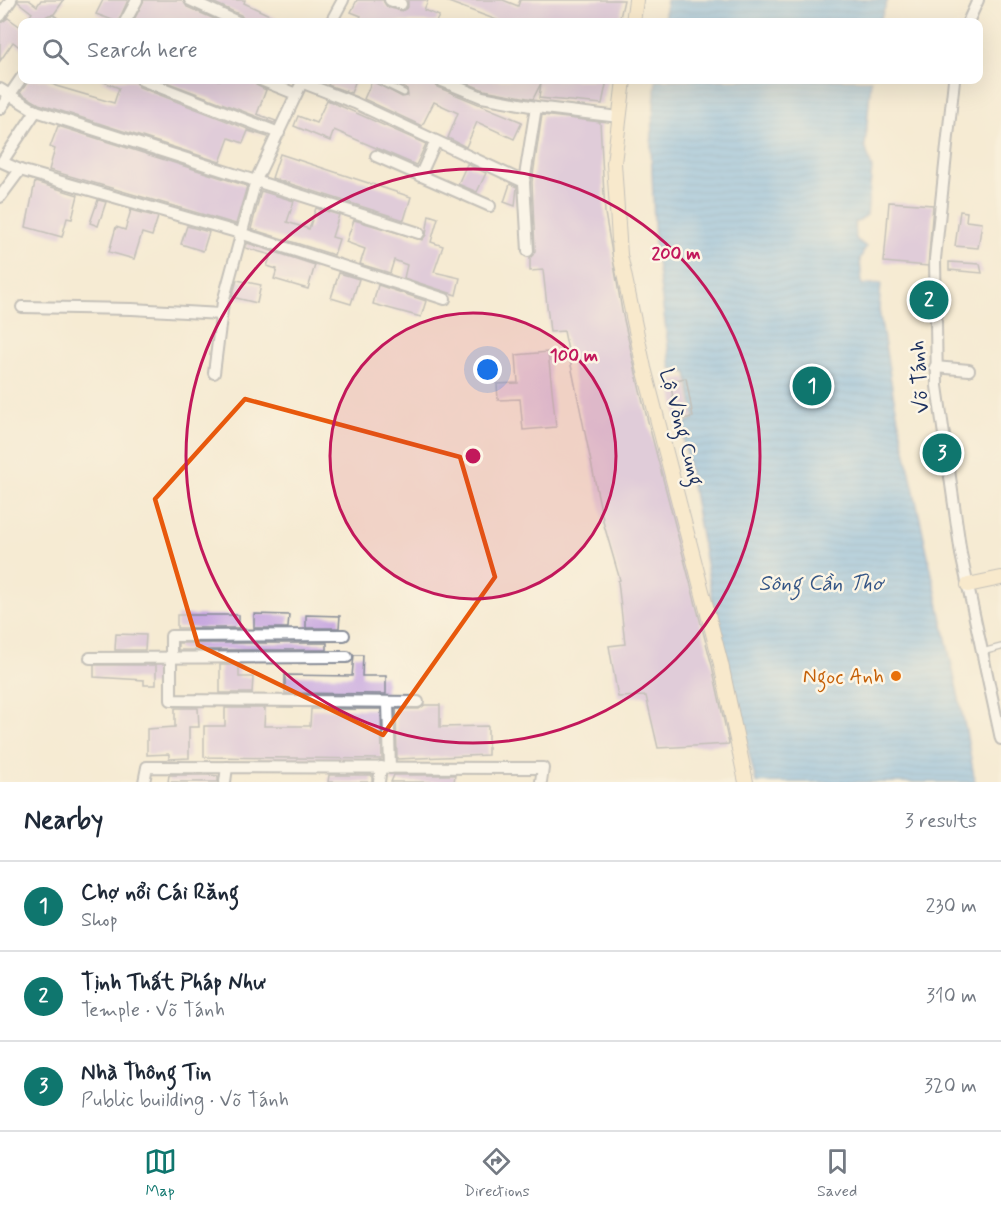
<!DOCTYPE html>
<html lang="en">
<head>
<meta charset="utf-8">
<style>
  body { margin:0; font-family:Mynerve,sans-serif; background:#f6f6f7; color:#1f2937 }
  .you { position:absolute; left:488px; top:370px; width:21px; height:21px; margin:-15px; border:4px solid #fff; border-radius:50%; background:#1a73e8; box-shadow:0 0 0 9px #1a73e833 }
  .badge { display:grid; place-items:center; width:39px; height:39px; border-radius:50%; background:#0f766e; color:#fff; font-size:20px; font-weight:700 }
  .pin { position:absolute; translate:-50% -50%; border:3px solid #fff; box-shadow:0 2px 6px #0006 }
  .list { margin:0; padding:0; list-style:none }
  h2 { display:flex; justify-content:space-between; align-items:center; height:78px; margin:0; padding:0 24px; font-size:26px }
  h2 small { font-size:20px; font-weight:400; color:#747a83 }
  .list li { display:grid; grid-template-columns:39px 1fr auto; gap:18px; align-items:center; box-sizing:border-box; height:90px; padding:0 24px; border-top:2px solid #e0e1e3 }
  .list b { display:block; font-size:22px; white-space:nowrap }
  .list p { margin:0; font-size:20px; white-space:nowrap; color:#747a83 }
  .list em { font-size:20px; font-style:normal; color:#747a83 }
  .icon { flex:none; width:33px; height:33px; fill:none; stroke:currentColor; stroke-width:2; stroke-linecap:round; stroke-linejoin:round }
  .map { position:relative; flex:none; width:1001px; height:782px; overflow:hidden }
  .search { position:absolute; background:#fff; box-shadow:0 6px 24px #0002; left:18px; right:18px; top:18px; height:66px; display:flex; align-items:center; gap:15px; box-sizing:border-box; padding:0 21px; border-radius:12px; color:#747a83; font-size:22px }
  .sheet { height:348px; background:#fff }
  nav { display:flex; justify-content:space-around; align-items:center; box-sizing:border-box; height:84px; border-top:2px solid #e0e1e3; background:#fff; font-size:16px; color:#747a83 }
  nav a { display:grid; justify-items:center; gap:3px }
  nav .on { color:#0f766e }
  .map>svg:first-child { display:block }
  .water { fill:url(#water-rules); stroke:#4670a2; stroke-width:1.5 }
  .building { fill:#c6a6e0 }
  .lines { fill:none; stroke-linecap:round; stroke-linejoin:round }
  .lane-casing { stroke:#888d98; stroke-width:8 }
  .street-casing { stroke:#888d98; stroke-width:14 }
  .secondary-casing { stroke:#888d98; stroke-width:16 }
  .lane { stroke:#fff; stroke-width:5 }
  .street { stroke:#fff; stroke-width:10 }
  .secondary { stroke:#fbe7c3; stroke-width:14 }
  .marked { fill:none; stroke:#e8590c; stroke-width:4.5; stroke-linejoin:round }
  .ring { fill:none; stroke:#c2185b; stroke-width:3 }
  .food-dot { fill:#e8710a; stroke:#fcf5e5; stroke-width:2 }
  .labels { text-anchor:middle; stroke-width:5; stroke-linejoin:round; paint-order:stroke }
  .street-label { font-size:21px; fill:#1b2f5e; stroke:#fcf5e5 }
  .food-label { font-size:21px; fill:#c56008; stroke:#fcf5e5; text-anchor:end }
  .water-label { font-size:22px; font-style:italic; fill:#355686; stroke:#fcf5e5 }
  .centre { fill:#c2185b; stroke:#fcf5e5; stroke-width:3 }
  .ring-label { font-size:18px; text-anchor:middle; font-weight:bold; fill:#c2185b; stroke:#fcf5e5; stroke-width:5; stroke-linejoin:round; paint-order:stroke }
</style>
</head>
<body>
<div class="map">
<svg width="1001" height="782" viewBox="0 0 1001 782">
  <defs>
    <pattern id="water-rules" width="6" height="5" patternUnits="userSpaceOnUse" patternTransform="scale(1.5)"><rect width="6" height="5" fill="#71b2e5"/><path d="M0 2.5h6" fill="none" stroke="#5c91bd"/></pattern>
  </defs>
  <rect width="100%" height="100%" fill="#fcf5e5"/>
  <filter id="ink" filterUnits="userSpaceOnUse"><feTurbulence type="fractalNoise" baseFrequency=".0167" numOctaves="2"/><feDisplacementMap in="SourceGraphic" scale="12" xChannelSelector="R" yChannelSelector="G"/><feConvolveMatrix kernelMatrix="1 2 1 2 8 2 1 2 1" color-interpolation-filters="sRGB"/></filter>
  <filter id="wash" filterUnits="userSpaceOnUse"><feTurbulence type="fractalNoise" baseFrequency=".008" numOctaves="4" result="noise"/><feDisplacementMap in="SourceGraphic" scale="24" xChannelSelector="R" yChannelSelector="G"/><feGaussianBlur stdDeviation="1.35" result="paint"/><feColorMatrix in="noise" values="0 0 0 0 0 0 0 0 0 0 0 0 0 0 0 0 0 1.4 0 .05"/><feComposite in="paint" operator="in"/></filter>
  <g filter="url(#wash)">
    <rect width="100%" height="100%" fill="#f6ebd3"/>
    <g class="water">
      <polygon points="667,0 888,0 879,22 664,22"/>
      <polygon points="656,80 871,80 865,146 872,168 867,215 855,223 856,239 866,247 860,259 862,285 881,283 879,310 894,399 966,731 975,782 756,782 714,607 681,425 695,418 687,373 671,368 655,247 651,146"/>
    </g>
    <g id="blocks">
      <g class="building">
        <polygon points="18,0 29,0 37,6 41,0 64,0 54,14 45,17 44,22 26,22 32,13 18,2"/>
        <polygon points="103,0 128,0 118,22 96,14"/>
        <polygon points="144,0 183,0 187,7 221,22 133,22"/>
        <polygon points="208,0 245,0 244,3 284,22 245,22 241,15"/>
        <polygon points="357,0 383,0 387,7 402,11 408,7 408,0 428,0 424,10 439,16 436,22 358,22 361,16 351,12"/>
        <polygon points="443,0 503,0 518,6 520,0 624,0 619,22 502,22"/>
        <polygon points="8,18 22,28 22,49 13,42 0,61 0,23"/>
        <polygon points="29,80 46,80 56,86 114,103 119,88 99,80 135,80 139,87 268,137 248,131 243,143 229,138 220,162 39,104 20,93"/>
        <polygon points="161,80 254,80 256,85 266,90 257,114 276,121 274,123"/>
        <polygon points="330,80 356,80 351,93 328,85"/>
        <polygon points="387,80 433,80 437,87 522,122 514,139 477,122 466,147 448,138 458,113 434,102 422,126 364,99 372,81 402,97 408,96 407,89"/>
        <polygon points="459,80 607,80 602,104 539,98 541,83 533,99 484,90"/>
        <polygon points="327,100 426,144 416,165 334,130 330,141 294,126 298,116 316,123"/>
        <polygon points="542,115 600,122 605,213 622,311 640,391 712,666 729,744 658,748 646,696 618,697 609,646 625,644 618,581 620,580 604,525 564,331 550,332 543,270 530,271 530,258 535,251 532,182"/>
        <polygon points="58,126 247,186 236,224 49,170 55,149 50,147"/>
        <polygon points="280,154 411,197 404,220 272,178"/>
        <polygon points="467,164 486,173 477,192 458,184"/>
        <polygon points="35,182 78,195 72,219 67,218 62,237 26,227"/>
        <polygon points="510,184 517,187 515,206 504,202"/>
        <polygon points="261,191 294,201 287,222 309,229 316,208 339,215 332,237 339,239 334,255 251,229"/>
        <polygon points="98,200 106,202 98,226 90,223"/>
        <polygon points="889,202 933,205 928,266 884,262"/>
        <polygon points="131,210 158,217 152,236 142,233 134,259 109,252 116,227 125,230"/>
        <polygon points="960,211 967,212 966,221 982,223 978,248 955,246"/>
        <polygon points="429,215 438,218 431,242 443,246 434,272 460,278 456,295 404,278 407,265 394,260 390,273 360,264 365,249 346,242 354,220 422,240 426,235"/>
        <polygon points="187,226 209,232 203,251 181,244"/>
        <polygon points="247,243 315,265 308,289 274,279 277,269 267,266 271,255 246,248"/>
        <polygon points="949,262 980,264 982,273 949,270"/>
        <polygon points="339,273 359,279 351,304 331,298"/>
        <polygon points="237,280 261,285 257,303 232,297"/>
        <polygon points="378,285 426,301 421,317 373,304"/>
        <polygon points="548,352 556,427 523,430 520,399 498,400 497,384 518,383 516,355"/>
        <polygon points="686,378 693,417 677,420 670,381"/>
        <polygon points="254,614 289,615 288,628 254,628"/>
        <rect x="177" y="615" width="62" height="13"/>
        <polygon points="306,615 340,616 339,628 306,628"/>
        <polygon points="116,634 146,635 145,650 115,650"/>
        <rect x="178" y="643" width="149" height="7"/>
        <polygon points="354,655 363,655 362,676 386,676 386,694 285,693 285,675 352,676"/>
        <polygon points="94,665 156,665 156,685 144,685 144,680 94,677"/>
        <polygon points="220,665 239,665 239,677 253,677 252,693 220,693"/>
        <polygon points="425,705 440,705 440,727 488,726 488,755 397,759 396,709 419,709"/>
        <polygon points="175,708 198,708 199,727 189,727 189,758 169,759 169,754 147,755 147,729 175,727"/>
        <polygon points="225,708 265,708 264,726 310,726 311,709 381,709 382,759 204,757 204,726 225,726"/>
        <polygon points="169,775 208,775 218,776 218,782 168,782"/>
        <polygon points="329,775 372,775 372,782 328,782"/>
        <polygon points="394,775 455,775 454,782 391,782"/>
      </g>
    </g>
  </g>
  <g filter="url(#ink)">
    <use href="#blocks" fill-opacity="0" stroke="#888d98" stroke-width="1.5"/>
    <g class="lines">
      <defs>
        <g id="lane">
          <polyline points="377,80 404,93"/>
          <polyline points="982,652 1001,647"/>
        </g>
        <g id="street">
          <polyline points="190,0 238,22"/>
          <polyline points="390,0 401,4"/>
          <polyline points="0,16 11,0"/>
          <polyline points="51,21 53,22"/>
          <polyline points="125,22 137,0"/>
          <polyline points="331,22 343,0"/>
          <polyline points="968,22 978,0"/>
          <polyline points="142,80 279,133"/>
          <polyline points="261,80 296,94"/>
          <polyline points="440,80 482,97 536,107 619,117"/>
          <polyline points="954,80 935,259 937,386 961,554 1001,739"/>
          <polyline points="301,82 355,103 524,182"/>
          <polyline points="0,89 36,111 419,233"/>
          <polyline points="0,109 22,77"/>
          <polyline points="376,156 490,206"/>
          <polyline points="20,170 2,162 36,111"/>
          <polyline points="420,176 435,143"/>
          <polyline points="0,197 20,170 240,233 445,299"/>
          <polyline points="528,251 524,182 536,107"/>
          <polyline points="22,307 132,309 221,314"/>
          <polyline points="935,367 969,370"/>
          <polyline points="214,373 223,302 256,180 303,80"/>
          <polyline points="344,635 171,636 171,700 418,702"/>
          <polyline points="90,658 347,657"/>
          <polyline points="388,703 390,768"/>
          <polyline points="144,782 147,767 543,768 541,782"/>
          <polyline points="225,782 227,767"/>
          <polyline points="379,782 381,767"/>
        </g>
        <g id="secondary">
          <polyline points="633,22 636,0"/>
          <polyline points="624,80 614,163 620,255 644,368 721,664 746,782"/>
          <polyline points="968,585 1001,578"/>
        </g>
      </defs>
      <use href="#lane" class="lane-casing"/>
      <use href="#street" class="street-casing"/>
      <use href="#secondary" class="secondary-casing"/>
      <use href="#lane" class="lane"/>
      <use href="#street" class="street"/>
      <use href="#secondary" class="secondary"/>
    </g>
  </g>
  <path d="M0 0H1001V782H0ZM245,399L460,457L495,577L383,735L198,645L155,499Z" fill="#f6ebd3" fill-opacity=".55" fill-rule="evenodd"/>
  <path class="marked" d="M245,399L460,457L495,577L383,735L198,645L155,499Z"/>
  <circle cx="473" cy="456" r="143" fill="#c2185b" fill-opacity=".12"/>
  <g class="ring">
    <circle cx="473" cy="456" r="143"/>
    <circle cx="473" cy="456" r="287"/>
  </g>
  <circle class="food-dot" cx="896" cy="676" r="6"/>
  <g class="labels">
    <g class="street-label">
      <text transform="translate(919 377) rotate(-94)" y="7">Võ Tánh</text>
      <text transform="translate(682 427) rotate(75)" y="7">Lộ Vòng Cung</text>
    </g>
    <g class="food-label">
      <text x="884" y="683">Ngoc Anh</text>
    </g>
    <g class="water-label">
      <text x="821" y="590">Sông Cần Thơ</text>
    </g>
  </g>
  <circle cx="473" cy="456" r="9" class="centre"/>
  <g class="ring-label">
    <text x="676" y="259">200 m</text>
    <text x="574" y="361">100 m</text>
  </g>
</svg>
<div class="you"></div>
<div class="pin badge" style="left:812px;top:386px">1</div>
<div class="pin badge" style="left:929px;top:300px">2</div>
<div class="pin badge" style="left:942px;top:453px">3</div>
<div class="search"><svg class="icon" aria-label="search" viewBox="0 0 24 24"><circle cx="10" cy="10" r="6"/><path d="M15 15l6 6"/></svg>Search here</div>
</div>
<section class="sheet">
<h2>Nearby<small>3 results</small></h2>
<ul class="list">
<li><span class="badge">1</span><div><b>Chợ nổi Cái Răng</b><p>Shop</p></div><em>230 m</em></li>
<li><span class="badge">2</span><div><b>Tịnh Thất Pháp Như</b><p>Temple · Võ Tánh</p></div><em>310 m</em></li>
<li><span class="badge">3</span><div><b>Nhà Thông Tin</b><p>Public building · Võ Tánh</p></div><em>320 m</em></li>
</ul>
</section>
<nav>
<a class="on"><svg class="icon" aria-label="map" viewBox="0 0 24 24"><path d="M3 6l6-2 6 2 6-2v14l-6 2-6-2-6 2zM9 4v14M15 6v14"/></svg>Map</a>
<a><svg class="icon" aria-label="directions" viewBox="0 0 24 24"><path d="M12 3l9 9-9 9-9-9zM9 14v-3h6M13 9l2 2-2 2"/></svg>Directions</a>
<a><svg class="icon" aria-label="saved" viewBox="0 0 24 24"><path d="M7 4h10v16l-5-4-5 4z"/></svg>Saved</a>
</nav>
</body>
</html>
